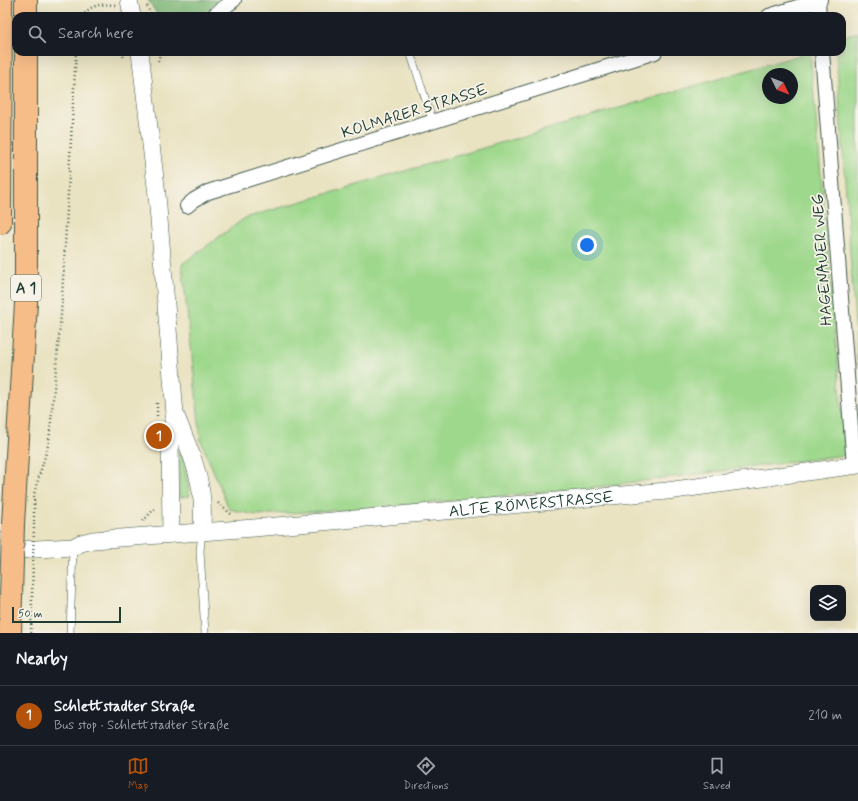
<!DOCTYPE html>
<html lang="en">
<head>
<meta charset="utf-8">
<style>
  body { margin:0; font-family:Mynerve,sans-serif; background:#242831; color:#f1f3f6 }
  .controls { position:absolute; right:12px; bottom:12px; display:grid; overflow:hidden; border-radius:8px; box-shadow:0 4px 16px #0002 }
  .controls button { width:36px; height:36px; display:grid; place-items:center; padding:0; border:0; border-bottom:1px solid #363941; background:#171b24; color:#f1f3f6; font:20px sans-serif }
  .compass { position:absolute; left:762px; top:68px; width:36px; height:36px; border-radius:50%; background:#171b24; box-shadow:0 4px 16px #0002; rotate:133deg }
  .scale { position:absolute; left:12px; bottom:10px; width:109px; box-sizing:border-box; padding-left:4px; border:2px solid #1f3d34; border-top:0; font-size:11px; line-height:14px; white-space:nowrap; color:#1f3d34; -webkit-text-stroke:3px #f7f3e8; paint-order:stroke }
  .you { position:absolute; left:587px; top:245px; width:14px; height:14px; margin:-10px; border:3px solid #fff; border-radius:50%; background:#1a73e8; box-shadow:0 0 0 6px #1a73e833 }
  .badge { display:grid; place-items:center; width:26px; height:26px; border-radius:50%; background:#b45309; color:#fff; font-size:13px; font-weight:700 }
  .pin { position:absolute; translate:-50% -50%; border:2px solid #fff; box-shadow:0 1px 4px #0006 }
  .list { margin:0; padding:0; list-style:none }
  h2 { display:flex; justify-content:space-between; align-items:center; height:52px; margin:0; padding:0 16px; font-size:17px }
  h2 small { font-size:13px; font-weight:400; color:#9ea1a6 }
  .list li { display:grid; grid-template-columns:26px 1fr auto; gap:12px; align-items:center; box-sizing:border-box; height:60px; padding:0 16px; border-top:1px solid #363941 }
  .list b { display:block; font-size:15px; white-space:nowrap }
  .list p { margin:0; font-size:13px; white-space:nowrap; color:#9ea1a6 }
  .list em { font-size:13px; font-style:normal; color:#9ea1a6 }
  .icon { flex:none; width:22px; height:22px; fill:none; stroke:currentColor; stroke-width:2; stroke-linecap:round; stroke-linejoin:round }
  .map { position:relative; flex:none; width:858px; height:633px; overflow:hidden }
  .search { position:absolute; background:#171b24; box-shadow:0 4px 16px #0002; left:12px; right:12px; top:12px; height:44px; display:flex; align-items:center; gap:10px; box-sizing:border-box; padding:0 14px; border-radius:12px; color:#9ea1a6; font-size:15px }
  .sheet { height:112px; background:#171b24 }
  nav { display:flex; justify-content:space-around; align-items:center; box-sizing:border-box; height:56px; border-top:1px solid #363941; background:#171b24; font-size:11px; color:#9ea1a6 }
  nav a { display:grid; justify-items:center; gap:2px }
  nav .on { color:#b45309 }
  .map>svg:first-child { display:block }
  .green { fill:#9ed88c; stroke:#5e8a60; fill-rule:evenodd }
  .forest { fill:#7eb878; stroke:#4e7a56 }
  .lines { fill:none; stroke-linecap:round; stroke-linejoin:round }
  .service-casing { stroke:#3d5649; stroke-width:8 }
  .minor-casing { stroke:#3d5649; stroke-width:16 }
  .tertiary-casing { stroke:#3d5649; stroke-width:18 }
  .motorway-casing { stroke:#3d5649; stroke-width:24 }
  .path { stroke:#3d5649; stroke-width:2.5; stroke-dasharray:1 3; stroke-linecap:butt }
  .service { stroke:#fff; stroke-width:7 }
  .minor { stroke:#fff; stroke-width:14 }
  .tertiary { stroke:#fff; stroke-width:17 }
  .motorway { stroke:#f7bd88; stroke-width:22 }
  .motorway-bridge-casing { stroke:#3d5649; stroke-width:24; stroke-linecap:butt }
  .path-bridge { stroke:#3d5649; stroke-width:2.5; stroke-dasharray:1 3; stroke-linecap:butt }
  .motorway-bridge { stroke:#f7bd88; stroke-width:22 }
  .labels { text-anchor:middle; stroke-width:3.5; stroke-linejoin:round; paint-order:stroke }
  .shield { fill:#f7f3e8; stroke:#60746a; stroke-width:1 }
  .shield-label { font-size:15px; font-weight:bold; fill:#1f3d34 }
  .street-label { font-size:16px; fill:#1f3d34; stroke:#f7f3e8 }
</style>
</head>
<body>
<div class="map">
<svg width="858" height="633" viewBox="0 0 858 633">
  <rect width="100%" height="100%" fill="#f7f3e8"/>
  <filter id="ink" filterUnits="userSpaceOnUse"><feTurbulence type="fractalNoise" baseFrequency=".025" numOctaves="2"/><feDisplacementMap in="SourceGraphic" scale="8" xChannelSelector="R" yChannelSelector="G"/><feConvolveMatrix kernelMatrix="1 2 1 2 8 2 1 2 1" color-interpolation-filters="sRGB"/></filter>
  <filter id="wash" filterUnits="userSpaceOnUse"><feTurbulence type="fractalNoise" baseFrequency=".012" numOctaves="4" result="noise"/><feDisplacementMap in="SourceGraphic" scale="16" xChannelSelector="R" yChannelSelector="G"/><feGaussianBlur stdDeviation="0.9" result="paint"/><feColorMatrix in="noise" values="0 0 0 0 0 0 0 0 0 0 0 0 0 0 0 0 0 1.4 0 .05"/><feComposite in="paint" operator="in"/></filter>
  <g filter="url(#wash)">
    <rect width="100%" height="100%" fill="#eae3c2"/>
    <g class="green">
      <polygon points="858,32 858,366 836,52 842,52 842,37"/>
      <path d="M810,52L846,455L595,487L371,508L256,515L229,509L201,441L182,264L245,218ZM768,74H792V98H768Z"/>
      <polygon points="181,450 190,496 179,497 179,452"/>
    </g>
    <polygon class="forest" points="148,0 223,0 198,16 161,16 156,13"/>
  </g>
  <g filter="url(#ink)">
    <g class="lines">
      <defs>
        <g id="service">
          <polyline points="410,52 433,122"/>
          <polyline points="202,532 200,551 205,633"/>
          <polyline points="70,633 73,547"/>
        </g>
        <g id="minor">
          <polyline points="818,1 819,16"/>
          <polyline points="213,16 234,0"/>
          <polyline points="769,16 820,0"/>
          <polyline points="822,52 854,466"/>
          <polyline points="187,206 194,200 208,192 655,52"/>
        </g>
        <g id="tertiary">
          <polyline points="129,0 132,16"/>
          <path d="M140,52L157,195L175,414C186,441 200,471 202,501C203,511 202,522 202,532"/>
          <polyline points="171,534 170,438 175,414"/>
          <path id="s1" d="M0,551L73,547L81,543L93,540L254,528L667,491L858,465"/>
        </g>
        <g id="motorway">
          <polyline points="26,0 26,16"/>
          <polyline points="0,223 1,0"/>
          <polyline points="13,524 26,303 26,52"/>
        </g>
      </defs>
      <use href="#service" class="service-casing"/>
      <use href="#minor" class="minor-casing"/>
      <use href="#tertiary" class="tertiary-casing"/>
      <use href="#motorway" class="motorway-casing"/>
      <g class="path">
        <polyline points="147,6 150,13 155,16"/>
        <path d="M82,16C92,4 100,4 116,5"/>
        <polyline points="122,52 124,58"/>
        <polyline points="158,61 161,52"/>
        <polyline points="157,403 157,418"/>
        <polyline points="218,503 231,514"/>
        <polyline points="143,521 155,508"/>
        <polyline points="34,525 34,494 49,442 61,315 76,52"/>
      </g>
      <use href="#service" class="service"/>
      <use href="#minor" class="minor"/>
      <use href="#tertiary" class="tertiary"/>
      <use href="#motorway" class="motorway"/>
      <defs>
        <polyline id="motorway-bridge" points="10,633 13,524"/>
      </defs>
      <use href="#motorway-bridge" class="motorway-bridge-casing"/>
      <polyline class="path-bridge" points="31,633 34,525"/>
      <use href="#motorway-bridge" class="motorway-bridge"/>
    </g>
  </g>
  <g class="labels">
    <rect class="shield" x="11" y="275" width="30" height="26" rx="3"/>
    <g class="shield-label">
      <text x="26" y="293">A 1</text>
    </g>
    <g class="street-label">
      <text transform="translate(414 110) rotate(-17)" y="6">KOLMARER STRASSE</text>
      <text transform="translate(821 260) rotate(-94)" y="6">HAGENAUER WEG</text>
      <text dy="6" stroke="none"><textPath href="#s1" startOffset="534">ALTE RÖMERSTRASSE</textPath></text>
    </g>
  </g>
</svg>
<div class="controls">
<button><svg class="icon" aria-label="layers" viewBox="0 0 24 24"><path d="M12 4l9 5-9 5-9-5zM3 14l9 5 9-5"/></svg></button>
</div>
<svg class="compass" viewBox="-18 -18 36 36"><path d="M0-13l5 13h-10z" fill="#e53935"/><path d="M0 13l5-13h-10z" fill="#9ea1a6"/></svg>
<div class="scale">50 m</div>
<div class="you"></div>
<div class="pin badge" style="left:159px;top:436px">1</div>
<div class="search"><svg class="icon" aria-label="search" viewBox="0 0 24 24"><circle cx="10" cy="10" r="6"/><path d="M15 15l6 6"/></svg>Search here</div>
</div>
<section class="sheet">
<h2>Nearby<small></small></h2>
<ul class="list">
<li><span class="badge">1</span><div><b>Schlettstadter Straße</b><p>Bus stop · Schlettstadter Straße</p></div><em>210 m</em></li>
</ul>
</section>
<nav>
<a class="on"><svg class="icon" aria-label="map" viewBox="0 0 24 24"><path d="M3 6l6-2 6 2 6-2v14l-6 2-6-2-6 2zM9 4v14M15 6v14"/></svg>Map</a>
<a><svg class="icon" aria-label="directions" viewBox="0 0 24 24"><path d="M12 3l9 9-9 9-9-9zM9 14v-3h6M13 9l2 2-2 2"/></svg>Directions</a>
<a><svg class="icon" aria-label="saved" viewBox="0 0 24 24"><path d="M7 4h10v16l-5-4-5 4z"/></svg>Saved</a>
</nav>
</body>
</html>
